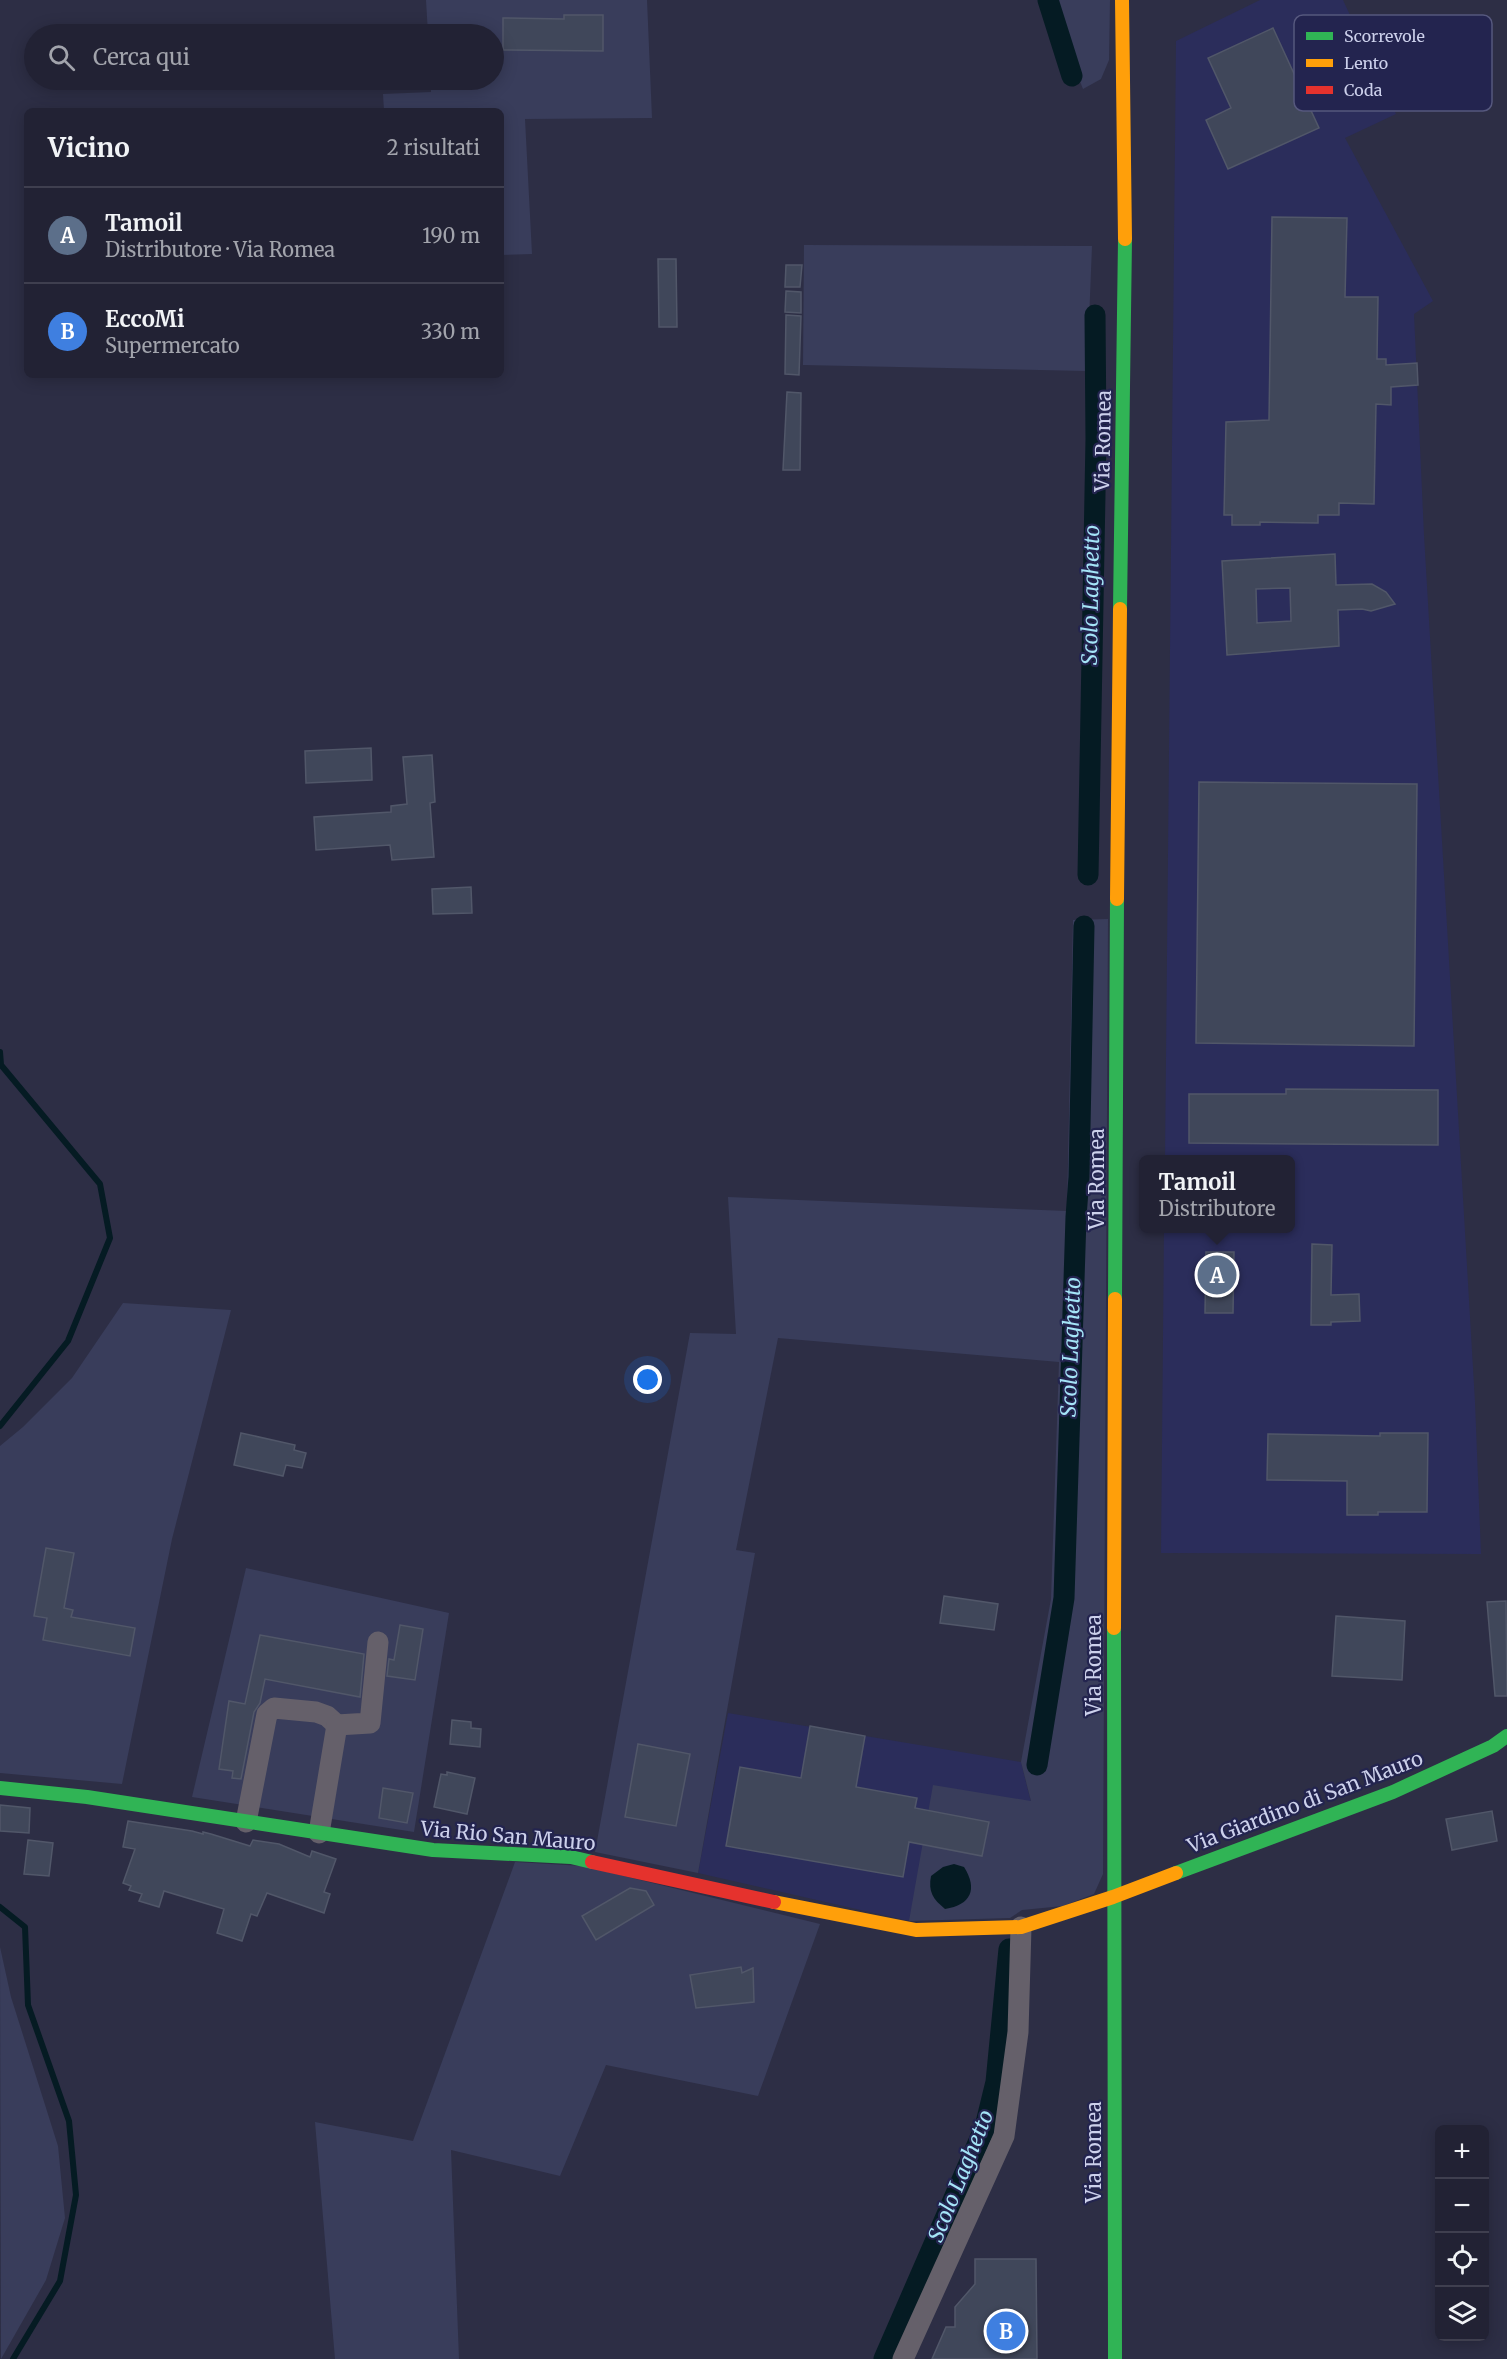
<!DOCTYPE html>
<html lang="it">
<head>
<meta charset="utf-8">
<style>
  body { margin:0; font-family:Merriweather,serif; background:#2a2a3c; color:#f1f3f6 }
  .controls { position:absolute; right:18px; bottom:18px; display:grid; overflow:hidden; border-radius:9px; box-shadow:0 3px 15px #0003 }
  .controls button { width:54px; height:54px; display:grid; place-items:center; padding:0; border:0; border-bottom:2px solid #3f3f4f; background:#222234; color:#f1f3f6; font:30px sans-serif }
  .you { position:absolute; left:648px; top:1380px; width:21px; height:21px; margin:-15px; border:4px solid #fff; border-radius:50%; background:#1a73e8; box-shadow:0 0 0 9px #1a73e833 }
  .badge { display:grid; place-items:center; width:39px; height:39px; border-radius:50%; background:#9497b1; color:#fff; font-size:20px; font-weight:700 }
  .pin { position:absolute; translate:-50% -50%; border:3px solid #fff; box-shadow:0 2px 6px #0006 }
  .popup { position:absolute; left:1139px; top:1155px; width:156px; height:78px; box-sizing:border-box; display:grid; place-content:center; border-radius:9px; background:#222234; filter:drop-shadow(0 2px 4px #0005); font-size:20px; white-space:nowrap; color:#a2a4ac }
  .popup b { font-size:22px; color:#f1f3f6 }
  .popup::after { content:''; position:absolute; left:50%; top:100%; margin-left:-12px; border:12px solid transparent; border-top-color:#222234 }
  .list { margin:0; padding:0; list-style:none }
  h2 { display:flex; justify-content:space-between; align-items:center; height:78px; margin:0; padding:0 24px; font-size:26px }
  h2 small { font-size:20px; font-weight:400; color:#a2a4ac }
  .list li { display:grid; grid-template-columns:39px 1fr auto; gap:18px; align-items:center; box-sizing:border-box; height:96px; padding:0 24px; border-top:2px solid #3f3f4f }
  .list b { display:block; font-size:22px; white-space:nowrap }
  .list p { margin:0; font-size:20px; white-space:nowrap; color:#a2a4ac }
  .list em { font-size:20px; font-style:normal; color:#a2a4ac }
  .icon { flex:none; width:33px; height:33px; fill:none; stroke:currentColor; stroke-width:2; stroke-linecap:round; stroke-linejoin:round }
  .map { position:relative; flex:none; width:1507px; height:2359px; overflow:hidden }
  .search { position:absolute; background:#222234; box-shadow:0 3px 15px #0003; left:24px; top:24px; width:480px; height:66px; display:flex; align-items:center; gap:15px; box-sizing:border-box; padding:0 21px; border-radius:33px; color:#a2a4ac; font-size:22px }
  .panel { position:absolute; background:#222234; box-shadow:0 3px 15px #0003; left:24px; top:108px; width:480px; height:270px; border-radius:9px }
  .map>svg:first-child { display:block }
  .built { fill:#2b2d5b }
  .green { fill:#393d5b }
  .water { fill:#051b23 }
  .lines { fill:none; stroke-linecap:round; stroke-linejoin:round }
  .stream { stroke:#051b23; stroke-width:6 }
  .canal { stroke:#051b23; stroke-width:21 }
  .building { fill:#40475a; stroke:#515769; stroke-width:1.5; fill-rule:evenodd }
  .street { stroke:#65606a; stroke-width:21 }
  .fast { stroke:#30b455; stroke-width:14 }
  .slow { stroke:#ff9f0a; stroke-width:14 }
  .jam { stroke:#e5322d; stroke-width:14 }
  .labels { text-anchor:middle; stroke-width:4.5; stroke-linejoin:round; paint-order:stroke }
  .street-label { font-size:20px; fill:#ccd0eb; stroke:#23244f }
  .water-label { font-size:21px; font-style:italic; fill:#a4e4f7; stroke:#23244f }
  .key { fill:#23244f; stroke:#56587e; stroke-width:1.5 }
  .key-label { font-size:16px; fill:#ccd0eb }
</style>
</head>
<body>
<div class="map">
<svg width="1507" height="2359" viewBox="0 0 1507 2359">
  <rect width="100%" height="100%" fill="#2d2e45"/>
  <g class="built">
    <polygon points="1260,0 1343,0 1396,114 1345,138 1433,301 1414,314 1424,535 1475,1402 1481,1554 1161,1553 1164,1229 1290,1228 1290,1160 1165,1159 1176,41"/>
    <polygon points="728,1713 1021,1762 1031,1802 909,1921 698,1873"/>
  </g>
  <g class="green">
    <polygon points="426,0 647,0 652,118 525,119 532,254 501,255 501,111 384,111 383,94 431,92 431,80 494,80 494,34 428,34"/>
    <polygon points="1048,0 1110,0 1109,60 1101,79 1083,89"/>
    <polygon points="804,245 1092,246 1087,371 803,365"/>
    <polygon points="1108,919 1103,1874 1094,1894 1063,1906 1022,1910 1010,1918 909,1921 933,1785 1031,1801 1021,1762 1051,1599 1059,1362 778,1338 736,1550 755,1553 698,1873 595,1852 690,1333 736,1334 728,1197 1067,1211 1073,920"/>
    <polygon points="123,1303 231,1310 172,1539 122,1784 0,1773 0,1446 23,1427 72,1378"/>
    <polygon points="246,1568 449,1613 414,1832 192,1797"/>
    <polygon points="515,1862 583,1866 820,1924 758,2096 606,2065 560,2176 451,2150 459,2359 335,2359 315,2122 413,2141"/>
    <polygon points="0,1947 11,1997 58,2146 65,2218 46,2280 1,2359"/>
  </g>
  <path class="water" d="M954,1864L964,1867C978,1889 971,1905 945,1909C933,1899 928,1892 931,1876L943,1867Z"/>
  <g class="lines">
    <g class="stream">
      <polyline points="0,1052 1,1065 100,1184 110,1238 68,1341 0,1426"/>
      <polyline points="0,1907 25,1927 28,2005 69,2121 76,2195 60,2281 13,2359"/>
    </g>
    <g class="canal">
      <polyline points="1048,0 1072,76"/>
      <polyline points="1088,875 1096,439 1095,315"/>
      <polyline points="1037,1765 1064,1598 1076,1217 1079,1177 1084,926"/>
      <polyline points="884,2359 985,2127 996,2082 1009,1949"/>
    </g>
  </g>
  <g class="building">
    <polygon points="564,15 603,15 603,51 503,50 503,18 564,19"/>
    <polygon points="1273,28 1319,128 1228,169 1206,120 1231,108 1208,58"/>
    <polygon points="1272,217 1347,218 1345,297 1378,297 1377,359 1386,359 1386,365 1417,363 1418,385 1391,387 1391,405 1376,404 1374,504 1339,503 1339,515 1318,515 1318,523 1260,522 1260,525 1232,525 1232,515 1224,515 1226,422 1269,420"/>
    <polygon points="658,259 676,259 677,327 659,327"/>
    <polygon points="786,265 802,265 800,287 785,287"/>
    <polygon points="786,291 801,292 801,313 785,312"/>
    <polygon points="786,315 801,316 799,375 785,374"/>
    <polygon points="787,392 801,393 800,470 783,470"/>
    <path d="M1335,554L1336,585L1372,584L1386,592L1395,604L1371,611L1362,609L1338,610L1339,646L1227,655L1222,561ZM1290,588L1291,621L1257,623L1256,589Z"/>
    <polygon points="371,748 372,780 306,783 305,751"/>
    <polygon points="432,755 435,802 430,803 434,857 392,860 390,845 316,850 314,817 391,812 391,806 407,804 403,757"/>
    <polygon points="1199,782 1417,784 1414,1046 1196,1043"/>
    <polygon points="471,887 472,913 433,914 432,889"/>
    <polygon points="1286,1089 1438,1090 1438,1145 1189,1143 1189,1094 1286,1094"/>
    <polygon points="1312,1244 1332,1245 1331,1295 1359,1294 1360,1321 1331,1322 1331,1325 1311,1325"/>
    <polygon points="1206,1252 1234,1252 1233,1313 1205,1313"/>
    <polygon points="241,1433 295,1445 294,1450 306,1453 302,1468 286,1465 283,1476 234,1465"/>
    <polygon points="1380,1433 1428,1433 1427,1512 1378,1512 1378,1515 1347,1515 1347,1481 1267,1480 1268,1434 1380,1436"/>
    <polygon points="46,1548 74,1553 64,1608 73,1610 71,1617 135,1628 130,1656 43,1640 47,1618 34,1616"/>
    <polygon points="944,1596 998,1604 994,1630 940,1623"/>
    <polygon points="1506,1601 1507,1696 1495,1696 1487,1602"/>
    <polygon points="1336,1616 1405,1621 1402,1680 1332,1676"/>
    <polygon points="400,1625 423,1629 415,1680 387,1676 389,1659 394,1660"/>
    <polygon points="260,1635 364,1654 360,1697 265,1679 260,1703 254,1712 241,1779 232,1778 233,1771 219,1769 229,1701 245,1704"/>
    <polygon points="452,1720 471,1722 471,1728 481,1729 480,1747 450,1744"/>
    <polygon points="810,1726 865,1736 856,1787 917,1798 915,1808 989,1822 982,1856 909,1842 903,1877 726,1846 740,1767 801,1778"/>
    <polygon points="638,1744 690,1754 676,1826 625,1817"/>
    <polygon points="447,1772 475,1778 467,1814 434,1807 441,1774 447,1775"/>
    <polygon points="383,1788 413,1793 407,1823 379,1818"/>
    <polygon points="0,1805 30,1808 29,1833 0,1831"/>
    <polygon points="1492,1811 1497,1841 1452,1850 1446,1819"/>
    <polygon points="128,1821 192,1831 203,1834 203,1832 211,1834 250,1846 253,1840 279,1844 310,1857 312,1851 336,1859 324,1892 330,1894 324,1913 267,1893 257,1916 251,1914 242,1941 217,1933 224,1909 164,1891 159,1907 139,1901 142,1894 129,1890 131,1886 123,1883 135,1849 123,1847"/>
    <polygon points="28,1840 53,1843 49,1876 24,1874"/>
    <polygon points="630,1888 646,1891 654,1905 596,1940 582,1916"/>
    <polygon points="741,1967 742,1973 753,1968 754,2002 696,2008 690,1975"/>
    <polygon points="975,2259 1036,2259 1037,2359 932,2359 946,2327 955,2327 955,2307 975,2284"/>
  </g>
  <g class="lines">
    <g class="street">
      <polyline points="246,1822 267,1714 274,1708 316,1712 327,1716 337,1725"/>
      <polyline points="319,1833 337,1725 370,1723 378,1642"/>
      <polyline points="903,2359 1004,2136 1018,2032 1021,1927"/>
    </g>
    <g class="fast">
      <polyline points="1120,609 1125,239"/>
      <polyline points="1115,1299 1117,899"/>
      <polyline points="1114,1628 1115,2359"/>
      <polyline points="0,1788 87,1797 433,1850 571,1857 592,1862"/>
      <polyline points="1176,1873 1393,1792 1493,1746 1507,1736"/>
    </g>
    <g class="slow">
      <polyline points="1122,0 1125,239"/>
      <polyline points="1117,899 1120,609"/>
      <polyline points="1114,1628 1115,1299"/>
      <polyline points="774,1902 916,1930 1021,1927 1113,1897 1176,1873"/>
    </g>
    <polyline class="jam" points="592,1862 774,1902"/>
  </g>
  <g class="labels">
    <g class="street-label">
      <text transform="translate(1103 441) rotate(-89)" y="7">Via Romea</text>
      <text transform="translate(1097 1179) rotate(-90)" y="7">Via Romea</text>
      <text transform="translate(1094 1665) rotate(-90)" y="7">Via Romea</text>
      <text transform="translate(1305 1802) rotate(-21)" y="7">Via Giardino di San Mauro</text>
      <text transform="translate(508 1836) rotate(5)" y="7">Via Rio San Mauro</text>
      <text transform="translate(1094 2152) rotate(-90)" y="7">Via Romea</text>
    </g>
    <g class="water-label">
      <text transform="translate(1091 595) rotate(-89)" y="7">Scolo Laghetto</text>
      <text transform="translate(1071 1347) rotate(-88)" y="7">Scolo Laghetto</text>
      <text transform="translate(961 2176) rotate(-68)" y="7">Scolo Laghetto</text>
    </g>
  </g>
  <rect x="1294" y="15" width="198" height="96" rx="9" class="key"/>
  <rect x="1306" y="32" width="27" height="8" fill="#30b455"/>
  <rect x="1306" y="59" width="27" height="8" fill="#ff9f0a"/>
  <rect x="1306" y="86" width="27" height="8" fill="#e5322d"/>
  <g class="key-label">
    <text x="1344" y="42">Scorrevole</text>
    <text x="1344" y="69">Lento</text>
    <text x="1344" y="96">Coda</text>
  </g>
</svg>
<div class="controls">
<button>+</button>
<button>−</button>
<button><svg class="icon" aria-label="locate" viewBox="0 0 24 24"><circle cx="12" cy="12" r="6"/><path d="M12 2v4M12 18v4M2 12h4M18 12h4"/></svg></button>
<button><svg class="icon" aria-label="layers" viewBox="0 0 24 24"><path d="M12 4l9 5-9 5-9-5zM3 14l9 5 9-5"/></svg></button>
</div>
<div class="you"></div>
<div class="pin badge" style="left:1217px;top:1275px;background:#5c6f8a">A</div>
<div class="popup"><b>Tamoil</b>Distributore</div>
<div class="pin badge" style="left:1006px;top:2331px;background:#3f7fe0">B</div>
<div class="search"><svg class="icon" aria-label="search" viewBox="0 0 24 24"><circle cx="10" cy="10" r="6"/><path d="M15 15l6 6"/></svg>Cerca qui</div>
<section class="panel">
<h2>Vicino<small>2 risultati</small></h2>
<ul class="list">
<li><span class="badge" style="background:#5c6f8a">A</span><div><b>Tamoil</b><p>Distributore · Via Romea</p></div><em>190 m</em></li>
<li><span class="badge" style="background:#3f7fe0">B</span><div><b>EccoMi</b><p>Supermercato</p></div><em>330 m</em></li>
</ul>
</section>
</div>
</body>
</html>
